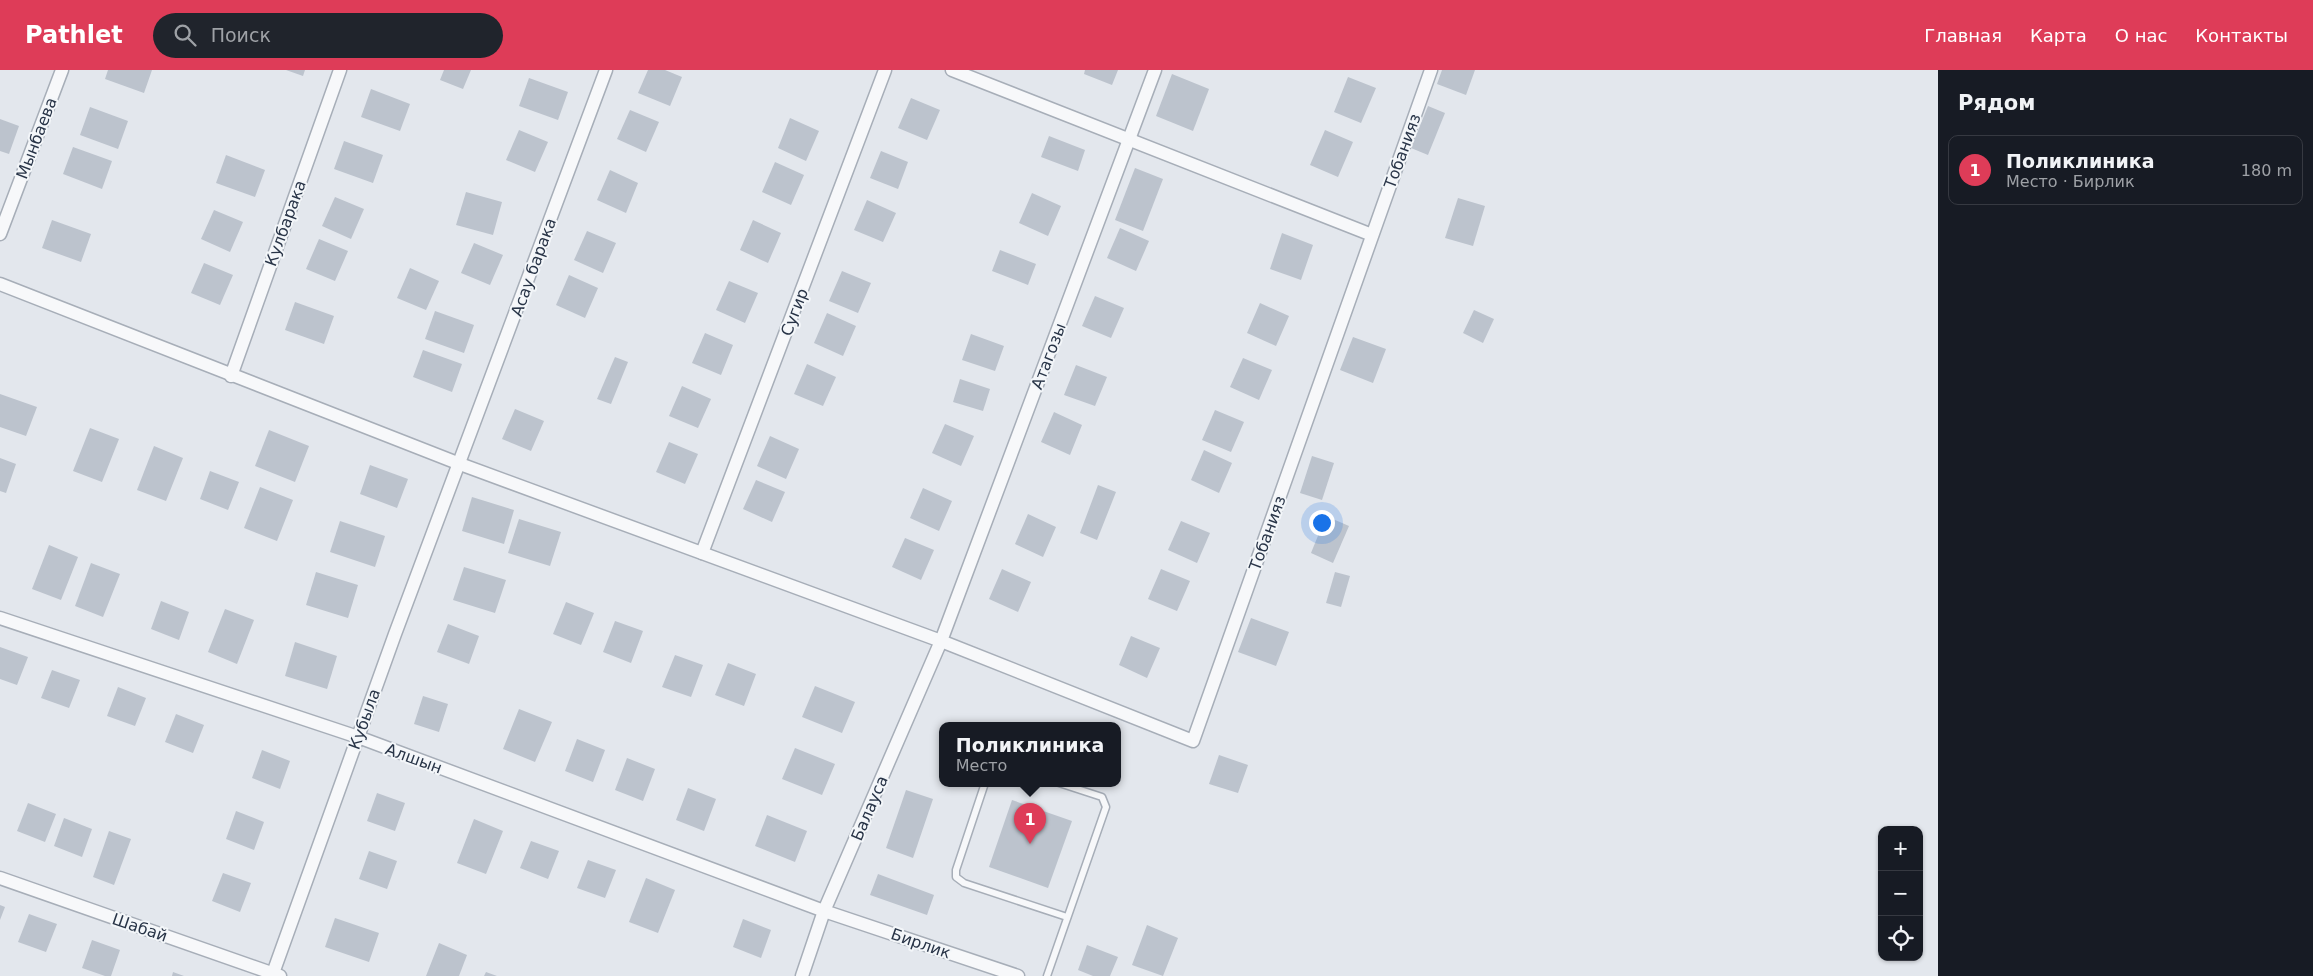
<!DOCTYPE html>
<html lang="ru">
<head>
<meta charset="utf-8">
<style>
  body { margin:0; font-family:"DejaVu Sans",sans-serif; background:#20242c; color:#f1f3f6 }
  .controls { position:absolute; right:15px; bottom:15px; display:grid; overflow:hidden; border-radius:10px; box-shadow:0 1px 4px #0004 }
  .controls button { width:45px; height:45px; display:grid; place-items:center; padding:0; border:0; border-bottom:1px solid #363941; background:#171b24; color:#f1f3f6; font:25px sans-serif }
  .you { position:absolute; left:1321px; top:452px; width:18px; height:18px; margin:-12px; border:4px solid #fff; border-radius:50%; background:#1a73e8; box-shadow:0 0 0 8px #1a73e833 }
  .badge { display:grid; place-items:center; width:32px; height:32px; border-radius:50%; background:#de3c58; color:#fff; font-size:16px; font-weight:700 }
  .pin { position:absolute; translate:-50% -41px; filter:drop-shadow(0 1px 2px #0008) }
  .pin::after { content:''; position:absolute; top:26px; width:18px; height:15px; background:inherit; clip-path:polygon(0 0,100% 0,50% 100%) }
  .popup { position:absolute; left:939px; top:652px; width:182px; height:65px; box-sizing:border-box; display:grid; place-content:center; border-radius:10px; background:#171b24; filter:drop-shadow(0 1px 4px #0005); font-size:16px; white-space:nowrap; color:#9ea1a6 }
  .popup b { font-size:19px; color:#f1f3f6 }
  .popup::after { content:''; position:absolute; left:50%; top:100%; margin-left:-10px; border:10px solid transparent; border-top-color:#171b24 }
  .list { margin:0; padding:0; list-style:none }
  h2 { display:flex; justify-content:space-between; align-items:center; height:65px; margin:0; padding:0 20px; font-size:21px }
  h2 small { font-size:16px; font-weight:400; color:#9ea1a6 }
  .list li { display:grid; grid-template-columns:32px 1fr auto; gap:15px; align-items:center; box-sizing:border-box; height:70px; margin:0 10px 10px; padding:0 10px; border:1px solid #363941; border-radius:10px }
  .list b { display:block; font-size:19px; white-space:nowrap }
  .list p { margin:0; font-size:16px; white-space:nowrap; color:#9ea1a6 }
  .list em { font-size:16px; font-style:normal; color:#9ea1a6 }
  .icon { flex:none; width:28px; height:28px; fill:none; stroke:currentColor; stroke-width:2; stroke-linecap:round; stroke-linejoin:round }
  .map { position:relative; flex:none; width:1938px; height:906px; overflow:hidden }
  header { display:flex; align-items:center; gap:30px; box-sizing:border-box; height:70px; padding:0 25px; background:#de3c58; color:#fff }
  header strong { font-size:24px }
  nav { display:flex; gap:28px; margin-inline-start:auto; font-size:18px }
  .search { width:350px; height:45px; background:#20242c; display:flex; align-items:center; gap:12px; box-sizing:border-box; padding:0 18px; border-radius:28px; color:#9ea1a6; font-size:19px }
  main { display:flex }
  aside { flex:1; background:#171b24 }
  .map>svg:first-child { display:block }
  .building { fill:#bcc3cd }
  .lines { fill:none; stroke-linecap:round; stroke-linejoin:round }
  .lane-casing { stroke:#a7aeb8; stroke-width:9 }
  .street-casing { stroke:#a7aeb8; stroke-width:15 }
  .lane { stroke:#f7f8fa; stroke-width:6 }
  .street { stroke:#f7f8fa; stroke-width:12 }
  .labels { text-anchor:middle; stroke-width:4; stroke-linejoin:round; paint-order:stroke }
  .street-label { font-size:16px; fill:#283447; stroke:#f3f6f9 }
</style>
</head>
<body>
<header>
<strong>Pathlet</strong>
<div class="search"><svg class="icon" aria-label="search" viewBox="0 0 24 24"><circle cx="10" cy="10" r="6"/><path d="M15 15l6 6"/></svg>Поиск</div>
<nav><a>Главная</a><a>Карта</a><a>О нас</a><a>Контакты</a></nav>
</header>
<main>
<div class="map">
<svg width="1938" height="906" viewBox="0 0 1938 906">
  <rect width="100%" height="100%" fill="#e3e7ed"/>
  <g class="building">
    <polygon points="108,0 152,0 144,23 105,9"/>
    <polygon points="286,0 305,0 303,6"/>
    <polygon points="444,0 471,0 463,19 440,10"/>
    <polygon points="648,0 665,0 682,7 670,36 638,23"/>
    <polygon points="1085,0 1118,0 1112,15 1084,4"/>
    <polygon points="1442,0 1475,0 1466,25 1437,14"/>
    <polygon points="1172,4 1209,19 1193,61 1156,46"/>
    <polygon points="1348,7 1376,18 1361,53 1334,42"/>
    <polygon points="529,8 568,22 558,50 519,36"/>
    <polygon points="371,19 410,34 400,61 361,47"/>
    <polygon points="911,28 940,40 927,70 898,58"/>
    <polygon points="1428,36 1445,43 1428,85 1411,78"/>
    <polygon points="90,37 128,51 118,79 80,65"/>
    <polygon points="630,40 659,52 646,82 617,69"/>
    <polygon points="790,48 819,61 806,91 778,78"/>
    <polygon points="0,49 19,56 9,84 0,81"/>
    <polygon points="519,60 548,72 535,102 506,90"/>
    <polygon points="1325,60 1353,72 1338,107 1310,95"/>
    <polygon points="1049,66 1085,80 1078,101 1041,87"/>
    <polygon points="344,71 383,85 373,113 334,99"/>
    <polygon points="73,77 112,91 102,119 63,104"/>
    <polygon points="881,81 908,92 898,119 870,108"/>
    <polygon points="226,85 265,100 255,127 216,113"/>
    <polygon points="775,92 804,105 791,135 762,122"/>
    <polygon points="1135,98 1163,109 1143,161 1115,150"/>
    <polygon points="610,100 638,113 626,143 597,130"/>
    <polygon points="466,122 502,132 493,165 456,155"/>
    <polygon points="1032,123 1061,136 1048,166 1019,153"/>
    <polygon points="335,127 364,139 351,169 322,156"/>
    <polygon points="1458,128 1485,136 1473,176 1445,168"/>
    <polygon points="867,130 896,143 883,172 854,160"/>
    <polygon points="214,140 243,152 230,182 201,169"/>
    <polygon points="52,150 91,164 81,192 42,178"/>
    <polygon points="753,150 781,163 768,193 740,180"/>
    <polygon points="1120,158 1149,171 1136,201 1107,188"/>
    <polygon points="587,161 616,173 603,203 574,190"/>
    <polygon points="1282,163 1313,175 1301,210 1270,199"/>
    <polygon points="319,169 348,181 335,211 306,199"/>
    <polygon points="474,173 503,185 490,215 461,203"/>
    <polygon points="1000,180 1036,194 1028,215 992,201"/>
    <polygon points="204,193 233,205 220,235 191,223"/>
    <polygon points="410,198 439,211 426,240 397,228"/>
    <polygon points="842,201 871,213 858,243 829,231"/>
    <polygon points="569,205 598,218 585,248 556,235"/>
    <polygon points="729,211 758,223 745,253 716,240"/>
    <polygon points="1095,226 1124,238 1111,268 1082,256"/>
    <polygon points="295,232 334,246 324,274 285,260"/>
    <polygon points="1260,233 1289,246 1276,276 1247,263"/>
    <polygon points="1474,240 1494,249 1483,273 1463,263"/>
    <polygon points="435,241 474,255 464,283 425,269"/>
    <polygon points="827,243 856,256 843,286 814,273"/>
    <polygon points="705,263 733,275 721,305 692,293"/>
    <polygon points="971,264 1004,276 995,301 962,290"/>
    <polygon points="1353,267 1386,279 1373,313 1340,300"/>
    <polygon points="423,280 462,294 452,322 413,307"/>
    <polygon points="615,287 628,292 611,334 597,329"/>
    <polygon points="1243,288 1272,300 1259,330 1230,317"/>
    <polygon points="807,294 836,307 823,336 794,324"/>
    <polygon points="1076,295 1107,307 1095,336 1064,325"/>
    <polygon points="960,309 990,319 983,341 953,332"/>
    <polygon points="682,316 711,329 698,358 669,346"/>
    <polygon points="0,324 37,337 26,366 0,357"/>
    <polygon points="515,339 544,351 531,381 502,369"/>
    <polygon points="1215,340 1244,352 1231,382 1202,370"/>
    <polygon points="1054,342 1082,355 1070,385 1041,372"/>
    <polygon points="945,354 974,366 961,396 932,383"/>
    <polygon points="90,358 119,369 102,412 73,401"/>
    <polygon points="269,360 309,376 295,412 255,396"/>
    <polygon points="770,366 799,379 786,409 757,396"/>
    <polygon points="669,372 698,384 685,414 656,402"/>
    <polygon points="154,376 183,388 166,431 137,420"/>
    <polygon points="1204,380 1232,393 1219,423 1191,410"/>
    <polygon points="1312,386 1334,393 1322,430 1300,423"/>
    <polygon points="0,388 16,394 6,423 0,421"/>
    <polygon points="370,395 408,409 397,438 360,424"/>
    <polygon points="210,401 239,412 228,440 200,429"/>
    <polygon points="756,410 785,422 772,452 743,439"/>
    <polygon points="1098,415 1116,422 1097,470 1080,463"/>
    <polygon points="260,417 293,430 277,471 244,458"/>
    <polygon points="923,418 952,431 939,461 910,448"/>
    <polygon points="472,427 514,440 504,474 462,461"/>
    <polygon points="1028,444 1056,457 1043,487 1015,474"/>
    <polygon points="1326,446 1349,456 1333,493 1311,483"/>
    <polygon points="519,449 561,462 550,496 508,483"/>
    <polygon points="340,451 385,466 375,497 330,482"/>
    <polygon points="1181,451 1210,463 1197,493 1168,480"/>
    <polygon points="905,468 934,480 921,510 892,497"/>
    <polygon points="49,475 78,487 61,530 32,519"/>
    <polygon points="91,493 120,504 103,547 75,536"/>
    <polygon points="464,497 506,510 495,543 453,530"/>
    <polygon points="1002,499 1031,512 1018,542 989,529"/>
    <polygon points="1161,499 1190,511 1177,541 1148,529"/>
    <polygon points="316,502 358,515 348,548 306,535"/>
    <polygon points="1335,502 1350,506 1341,537 1326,533"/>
    <polygon points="161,531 189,542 179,570 151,559"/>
    <polygon points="566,532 594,543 581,575 553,564"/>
    <polygon points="225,539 254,550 237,594 208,582"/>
    <polygon points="1251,548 1289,562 1276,596 1238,582"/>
    <polygon points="615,551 643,561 631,593 603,582"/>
    <polygon points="448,554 479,566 469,594 437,582"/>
    <polygon points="1131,566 1160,578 1147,608 1119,595"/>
    <polygon points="295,572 337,586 327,619 285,606"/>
    <polygon points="0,577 28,587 17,615 0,609"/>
    <polygon points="675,585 703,595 691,627 662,617"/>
    <polygon points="728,593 756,604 744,636 715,625"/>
    <polygon points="52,600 80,610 69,638 41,628"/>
    <polygon points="815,616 855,632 842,663 802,647"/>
    <polygon points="118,617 146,628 135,656 107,646"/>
    <polygon points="423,626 448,634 439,662 414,654"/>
    <polygon points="519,639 552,652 535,692 503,679"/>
    <polygon points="176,644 204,655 193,683 165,672"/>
    <polygon points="577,669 605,680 593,712 565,701"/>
    <polygon points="795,678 835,694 822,725 782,709"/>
    <polygon points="262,680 290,691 280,719 252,708"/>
    <polygon points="1219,685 1248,695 1238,723 1209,714"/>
    <polygon points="627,688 655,699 643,731 615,720"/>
    <polygon points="688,718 716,729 704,761 676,750"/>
    <polygon points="906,720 933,729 913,788 886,778"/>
    <polygon points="377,723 405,733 395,761 367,751"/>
    <polygon points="1012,730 1072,751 1048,818 989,797"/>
    <polygon points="28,733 56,744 45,772 17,761"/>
    <polygon points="236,741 264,752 254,780 226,769"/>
    <polygon points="767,745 807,761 795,792 755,776"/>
    <polygon points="64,748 92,759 82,787 54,776"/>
    <polygon points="474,749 503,761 486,804 457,793"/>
    <polygon points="109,761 131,769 114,815 93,807"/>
    <polygon points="531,771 559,781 548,809 520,798"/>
    <polygon points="369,781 397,791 387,819 359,809"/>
    <polygon points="588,790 616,800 605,828 577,818"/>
    <polygon points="223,803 251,813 240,842 212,831"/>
    <polygon points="878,804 934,825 927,845 870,825"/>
    <polygon points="646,808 675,820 658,863 629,852"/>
    <polygon points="0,835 5,837 0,850"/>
    <polygon points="29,844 57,854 46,882 18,872"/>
    <polygon points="335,848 379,863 369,892 325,877"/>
    <polygon points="743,849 771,860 761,888 733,877"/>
    <polygon points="1147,855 1178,868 1163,906 1132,895"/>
    <polygon points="92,870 120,880 111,906 105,906 82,898"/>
    <polygon points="439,873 467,885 459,906 426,906"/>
    <polygon points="1087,875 1118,887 1110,906 1093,906 1078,900"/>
    <polygon points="173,902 184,906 172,906"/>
    <polygon points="486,902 497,906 484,906"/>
  </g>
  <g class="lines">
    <defs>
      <g id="lane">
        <polyline points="985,713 956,800 956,807 964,813 1067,847"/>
        <polyline points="1047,906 1106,737 1102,727 1059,713"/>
      </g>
      <g id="street">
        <polyline points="952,0 1372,165"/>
        <polyline points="0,164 62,0"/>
        <polyline points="0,214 460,394 941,571 1193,671 1431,0"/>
        <polyline points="231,306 340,0"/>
        <polyline points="702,483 885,0"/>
        <polyline points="0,548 358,667 824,841 1018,906"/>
        <polyline points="0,808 280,906"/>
        <polyline points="272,906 395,564 606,0"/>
        <polyline points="802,906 824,841 941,571 1155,0"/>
      </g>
    </defs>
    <use href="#lane" class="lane-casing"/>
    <use href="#street" class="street-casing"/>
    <use href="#lane" class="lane"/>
    <use href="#street" class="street"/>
  </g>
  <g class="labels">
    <g class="street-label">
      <text transform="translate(36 68) rotate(-69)" y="6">Мынбаева</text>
      <text transform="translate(1402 81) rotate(-70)" y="6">Тобанияз</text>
      <text transform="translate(285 153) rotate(-70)" y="6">Кулбарака</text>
      <text transform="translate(533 197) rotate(-70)" y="6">Асау барака</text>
      <text transform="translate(794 242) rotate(-69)" y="6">Сугир</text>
      <text transform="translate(1048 286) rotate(-69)" y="6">Атагозы</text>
      <text transform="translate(1267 463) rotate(-70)" y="6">Тобанияз</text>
      <text transform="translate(364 649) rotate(-70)" y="6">Кубыла</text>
      <text transform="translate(414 688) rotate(20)" y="6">Алшын</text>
      <text transform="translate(869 738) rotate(-67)" y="6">Балауса</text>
      <text transform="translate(140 857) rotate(19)" y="6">Шабай</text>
      <text transform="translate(921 873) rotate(19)" y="6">Бирлик</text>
    </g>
  </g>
</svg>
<div class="controls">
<button>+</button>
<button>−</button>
<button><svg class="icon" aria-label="locate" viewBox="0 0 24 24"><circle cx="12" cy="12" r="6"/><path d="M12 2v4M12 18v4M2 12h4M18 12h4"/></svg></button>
</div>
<div class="you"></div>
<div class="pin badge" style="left:1030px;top:774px">1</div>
<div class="popup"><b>Поликлиника</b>Место</div>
</div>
<aside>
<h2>Рядом<small></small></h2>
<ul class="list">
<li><span class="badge">1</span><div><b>Поликлиника</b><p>Место · Бирлик</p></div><em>180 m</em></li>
</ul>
</aside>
</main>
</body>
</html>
